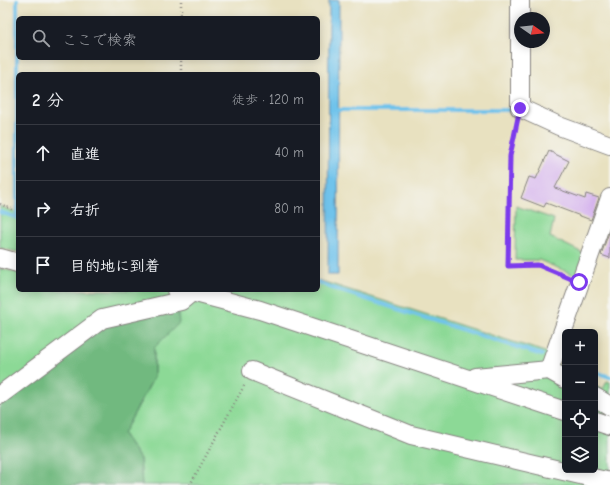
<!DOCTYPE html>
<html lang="ja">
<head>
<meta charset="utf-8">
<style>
  body { margin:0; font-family:"Comic Neue","Klee One",sans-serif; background:#20242c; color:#f1f3f6 }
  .controls { position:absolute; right:12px; bottom:12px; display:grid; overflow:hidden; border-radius:6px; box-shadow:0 2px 10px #0003 }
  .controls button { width:36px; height:36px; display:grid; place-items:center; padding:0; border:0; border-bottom:1px solid #363941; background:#171b24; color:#f1f3f6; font:20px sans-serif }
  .compass { position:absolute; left:514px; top:12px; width:36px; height:36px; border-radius:50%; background:#171b24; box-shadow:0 2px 10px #0003; rotate:104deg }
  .stop { position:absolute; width:12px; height:12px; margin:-9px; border:3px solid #7c3aed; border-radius:50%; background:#fff }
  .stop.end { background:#7c3aed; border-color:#fff; box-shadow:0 1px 4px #0008 }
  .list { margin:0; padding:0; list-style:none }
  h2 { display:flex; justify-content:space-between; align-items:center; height:52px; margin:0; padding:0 16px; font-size:17px }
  h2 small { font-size:13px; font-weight:400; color:#9ea1a6 }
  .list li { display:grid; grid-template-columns:26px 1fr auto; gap:12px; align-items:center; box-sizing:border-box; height:56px; padding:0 16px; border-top:1px solid #363941 }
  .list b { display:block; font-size:15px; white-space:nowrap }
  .list em { font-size:13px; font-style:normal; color:#9ea1a6 }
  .icon { flex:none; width:22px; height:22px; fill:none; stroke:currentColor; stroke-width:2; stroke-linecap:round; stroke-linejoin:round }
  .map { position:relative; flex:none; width:610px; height:485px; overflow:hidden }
  .search { position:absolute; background:#171b24; box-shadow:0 2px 10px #0003; left:16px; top:16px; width:304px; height:44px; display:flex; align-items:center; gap:10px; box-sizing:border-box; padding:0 14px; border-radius:6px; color:#9ea1a6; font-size:15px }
  .panel { position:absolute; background:#171b24; box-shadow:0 2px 10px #0003; left:16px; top:72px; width:304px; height:220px; border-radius:6px }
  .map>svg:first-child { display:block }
  .green { fill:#8cd996; stroke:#577e68 }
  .forest { fill:#71b97f; stroke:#4a6e5d }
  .water { fill:#6fc3eb; stroke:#487293 }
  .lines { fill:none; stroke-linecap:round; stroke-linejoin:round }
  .stream { stroke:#6fc3eb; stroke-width:4 }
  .building { fill:#d5b3ed }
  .minor-casing { stroke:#85827e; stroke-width:20 }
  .path { stroke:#85827e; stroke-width:2.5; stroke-dasharray:1 3; stroke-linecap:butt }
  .minor { stroke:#fff; stroke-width:18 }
  .route { stroke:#7c3aed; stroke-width:5 }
</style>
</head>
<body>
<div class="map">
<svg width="610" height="485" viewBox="0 0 610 485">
  <rect width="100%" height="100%" fill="#f6f6f2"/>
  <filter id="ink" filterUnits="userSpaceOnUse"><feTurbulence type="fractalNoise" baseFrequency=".025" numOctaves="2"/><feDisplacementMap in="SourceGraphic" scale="8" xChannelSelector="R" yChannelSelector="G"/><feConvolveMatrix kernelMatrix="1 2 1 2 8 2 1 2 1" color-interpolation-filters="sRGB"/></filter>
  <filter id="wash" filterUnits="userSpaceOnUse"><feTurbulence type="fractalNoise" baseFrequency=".012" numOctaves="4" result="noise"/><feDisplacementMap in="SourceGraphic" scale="16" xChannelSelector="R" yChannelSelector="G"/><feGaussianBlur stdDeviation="0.9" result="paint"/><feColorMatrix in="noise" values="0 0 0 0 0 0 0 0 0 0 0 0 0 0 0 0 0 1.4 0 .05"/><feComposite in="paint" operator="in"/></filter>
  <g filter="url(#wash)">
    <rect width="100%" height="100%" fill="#e8e1c0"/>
    <g class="green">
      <polygon points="0,206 18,213 18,252 0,248"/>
      <polygon points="516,206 554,219 550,237 585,254 577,276 539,260 515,260"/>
      <polygon points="0,268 18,273 18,290 85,290 90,291 90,290 318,290 318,280 548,353 565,374 565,470 595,470 595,387 603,389 607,381 610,382 610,485 142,485 140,459 123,434 154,377 154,348 179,323 155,301 92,313 89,325 0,390"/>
    </g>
    <polygon class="forest" points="177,306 179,323 154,348 154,377 123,434 140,459 142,485 0,485 0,402 102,326"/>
    <polygon class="water" points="329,0 339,0 338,275 328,275"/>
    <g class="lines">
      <g class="stream">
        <polyline points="338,110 510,110"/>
        <polyline points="0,212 18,218"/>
        <polyline points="17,218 17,0"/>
        <polyline points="318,282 332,288 542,355"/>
        <polyline points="562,361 565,362"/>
        <polyline points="595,372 610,377"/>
      </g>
    </g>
    <g id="blocks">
      <g class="building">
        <polygon points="549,151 569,161 555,188 585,199 586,194 599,198 591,220 546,203 544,207 521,198 529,177 536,179"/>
        <polygon points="610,229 610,258 601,255"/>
      </g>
    </g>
  </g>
  <g filter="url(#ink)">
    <use href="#blocks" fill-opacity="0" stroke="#85827e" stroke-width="1"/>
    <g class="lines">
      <defs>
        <g id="minor">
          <polyline points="520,0 520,108 559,126 610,145"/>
          <polyline points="0,258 18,263"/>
          <polyline points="176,290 192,292 260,310 565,411"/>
          <polyline points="549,370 610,198"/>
          <polyline points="252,371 411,435 610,482"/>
          <polyline points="475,377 549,370 565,379"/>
          <polyline points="0,395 102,319 181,301 192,292"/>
          <polyline points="595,397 610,406"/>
          <polyline points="595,421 610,426"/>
        </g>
      </defs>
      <use href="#minor" class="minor-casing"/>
      <g class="path">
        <polyline points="181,18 181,0"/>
        <polyline points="181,74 181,58"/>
        <polyline points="517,122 510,156 508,266 538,265 567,277"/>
        <polyline points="0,204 14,210"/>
        <polyline points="190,485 245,384"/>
      </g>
      <use href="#minor" class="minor"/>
    </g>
  </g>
  <g class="lines" filter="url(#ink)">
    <polyline class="route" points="520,108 510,156 508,266 538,265 579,282"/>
  </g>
</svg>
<div class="controls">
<button>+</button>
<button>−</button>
<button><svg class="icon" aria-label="locate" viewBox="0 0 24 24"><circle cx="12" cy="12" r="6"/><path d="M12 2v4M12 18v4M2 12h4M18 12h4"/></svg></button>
<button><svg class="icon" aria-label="layers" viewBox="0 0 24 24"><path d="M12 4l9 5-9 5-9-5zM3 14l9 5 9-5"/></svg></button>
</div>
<svg class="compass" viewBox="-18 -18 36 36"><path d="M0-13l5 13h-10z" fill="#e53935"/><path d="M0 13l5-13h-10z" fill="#9ea1a6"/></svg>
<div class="stop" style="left:579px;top:282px"></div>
<div class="stop end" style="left:520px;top:108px"></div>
<div class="search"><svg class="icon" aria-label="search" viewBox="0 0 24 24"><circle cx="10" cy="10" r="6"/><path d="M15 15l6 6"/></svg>ここで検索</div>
<section class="panel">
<h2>2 分<small>徒歩 · 120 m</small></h2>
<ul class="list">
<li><svg class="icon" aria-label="ahead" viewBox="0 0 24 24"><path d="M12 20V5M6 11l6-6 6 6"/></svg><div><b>直進</b></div><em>40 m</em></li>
<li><svg class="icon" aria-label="right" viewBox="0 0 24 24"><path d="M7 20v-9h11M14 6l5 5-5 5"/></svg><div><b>右折</b></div><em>80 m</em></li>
<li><svg class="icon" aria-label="arrive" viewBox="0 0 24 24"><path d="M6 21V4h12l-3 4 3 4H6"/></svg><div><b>目的地に到着</b></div></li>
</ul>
</section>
</div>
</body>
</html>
